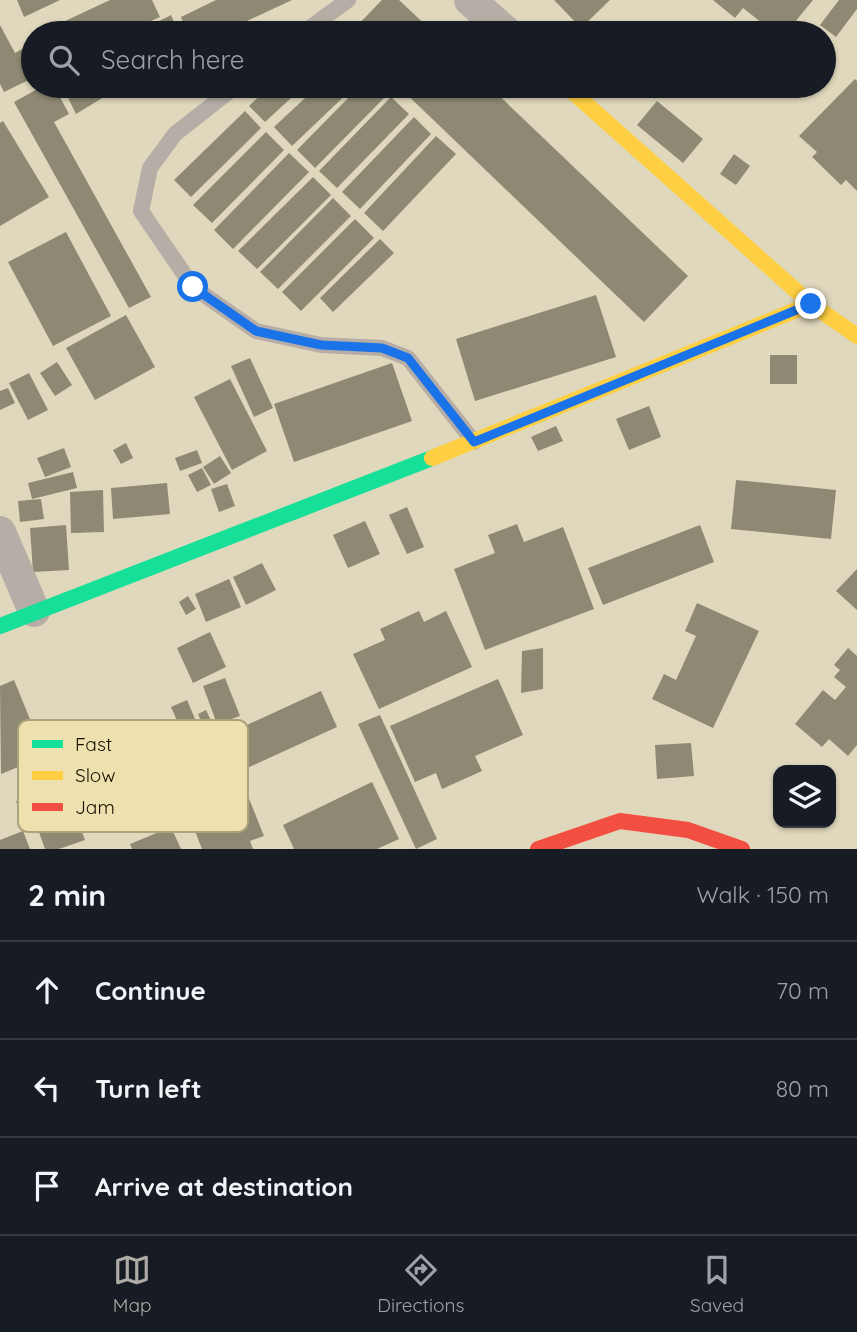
<!DOCTYPE html>
<html lang="en">
<head>
<meta charset="utf-8">
<style>
  body { margin:0; font-family:Quicksand,sans-serif; background:#20242c; color:#f1f3f6 }
  .controls { position:absolute; right:21px; bottom:21px; display:grid; overflow:hidden; border-radius:14px; box-shadow:0 2px 5px #0004 }
  .controls button { width:63px; height:63px; display:grid; place-items:center; padding:0; border:0; border-bottom:2px solid #363941; background:#171b24; color:#f1f3f6; font:35px sans-serif }
  .stop { position:absolute; width:21px; height:21px; margin:-16px; border:5px solid #1a73e8; border-radius:50%; background:#fff }
  .stop.end { background:#1a73e8; border-color:#fff; box-shadow:0 2px 7px #0008 }
  .list { margin:0; padding:0; list-style:none }
  h2 { display:flex; justify-content:space-between; align-items:center; height:91px; margin:0; padding:0 28px; font-size:30px }
  h2 small { font-size:23px; font-weight:400; color:#9ea1a6 }
  .list li { display:grid; grid-template-columns:46px 1fr auto; gap:21px; align-items:center; box-sizing:border-box; height:98px; padding:0 28px; border-top:2px solid #363941 }
  .list b { display:block; font-size:26px; white-space:nowrap }
  .list em { font-size:23px; font-style:normal; color:#9ea1a6 }
  .icon { flex:none; width:38px; height:38px; fill:none; stroke:currentColor; stroke-width:2; stroke-linecap:round; stroke-linejoin:round }
  .map { position:relative; flex:none; width:857px; height:849px; overflow:hidden }
  .search { position:absolute; background:#171b24; box-shadow:0 2px 5px #0004; left:21px; right:21px; top:21px; height:77px; display:flex; align-items:center; gap:18px; box-sizing:border-box; padding:0 24px; border-radius:38px; color:#9ea1a6; font-size:26px }
  .sheet { height:385px; background:#171b24 }
  nav { display:flex; justify-content:space-around; align-items:center; box-sizing:border-box; height:98px; border-top:2px solid #363941; background:#171b24; font-size:19px; color:#9ea1a6 }
  nav a { display:grid; justify-items:center; gap:4px }
  nav .on { color:#aeaca5 }
  .map>svg:first-child { display:block }
  .building { fill:#8f8973 }
  .lines { fill:none; stroke-linecap:round; stroke-linejoin:round }
  .lane { stroke:#b5ada6; stroke-width:16 }
  .street { stroke:#b5ada6; stroke-width:32 }
  .fast { stroke:#16e098; stroke-width:16 }
  .slow { stroke:#ffcf43; stroke-width:16 }
  .jam { stroke:#f24e42; stroke-width:16 }
  .route { stroke:#1a73e8; stroke-width:9 }
  .key { fill:#eee0af; stroke:#ada27b; stroke-width:2 }
  .key-label { font-size:19px; fill:#151001 }
</style>
</head>
<body>
<div class="map">
<svg width="857" height="849" viewBox="0 0 857 849">
  <rect width="100%" height="100%" fill="#e0d8bd"/>
  <g class="building">
    <polygon points="17,0 60,0 24,17"/>
    <polygon points="110,0 152,0 160,17 124,33 50,33 48,29"/>
    <polygon points="216,0 292,0 221,33 187,33 181,17"/>
    <polygon points="382,0 399,0 434,33 350,33"/>
    <polygon points="554,0 610,0 581,28"/>
    <polygon points="713,0 813,0 786,33 775,33 743,8 735,18"/>
    <polygon points="839,0 857,0 857,9 836,37 820,25"/>
    <polygon points="171,15 179,33 136,33"/>
    <polygon points="0,25 15,53 33,43 33,78 4,92 0,84"/>
    <polygon points="855,79 857,81 857,191 846,180 841,185 812,157 817,152 799,136"/>
    <polygon points="43,86 54,86 69,114 54,122 151,297 129,308 14,102"/>
    <polygon points="62,86 122,86 76,114"/>
    <polygon points="270,86 304,86 265,122 249,106"/>
    <polygon points="318,86 355,86 292,146 274,127"/>
    <polygon points="360,86 378,86 387,95 315,168 297,150"/>
    <polygon points="398,86 489,86 688,276 644,322"/>
    <polygon points="391,97 409,114 337,188 319,171"/>
    <polygon points="657,101 703,139 683,163 637,125"/>
    <polygon points="245,111 261,128 191,197 174,180"/>
    <polygon points="414,117 431,134 360,209 342,192"/>
    <polygon points="3,121 49,197 0,226 0,123"/>
    <polygon points="266,132 284,150 212,223 193,205"/>
    <polygon points="436,136 456,154 383,231 364,213"/>
    <polygon points="289,153 309,172 233,249 214,230"/>
    <polygon points="734,154 750,166 736,185 720,174"/>
    <polygon points="313,177 331,195 257,269 238,251"/>
    <polygon points="333,198 351,216 278,289 260,272"/>
    <polygon points="355,219 374,238 301,311 282,292"/>
    <polygon points="66,232 111,316 53,346 8,262"/>
    <polygon points="380,239 394,253 333,312 320,298"/>
    <polygon points="596,295 616,357 475,401 456,339"/>
    <polygon points="126,315 155,367 95,400 66,348"/>
    <rect x="770" y="355" width="27" height="29"/>
    <polygon points="250,358 273,408 254,417 231,366"/>
    <polygon points="57,362 72,385 55,396 40,373"/>
    <polygon points="392,363 412,421 294,462 274,404"/>
    <polygon points="29,373 48,410 28,420 9,383"/>
    <polygon points="230,379 267,451 232,470 194,397"/>
    <polygon points="8,388 15,403 0,410 0,391"/>
    <polygon points="649,406 661,437 629,450 616,419"/>
    <polygon points="556,426 563,441 538,451 531,437"/>
    <polygon points="126,443 133,458 121,464 113,450"/>
    <polygon points="64,448 71,467 45,477 37,458"/>
    <polygon points="197,450 202,463 180,471 175,458"/>
    <polygon points="220,456 231,473 214,484 203,467"/>
    <polygon points="202,468 211,485 197,492 188,475"/>
    <polygon points="73,472 77,488 32,499 28,483"/>
    <polygon points="736,480 836,490 831,539 731,529"/>
    <polygon points="167,483 170,514 113,519 111,488"/>
    <polygon points="227,484 235,506 219,512 211,489"/>
    <polygon points="103,490 104,532 71,533 70,492"/>
    <polygon points="41,499 44,519 20,522 18,501"/>
    <polygon points="407,507 424,547 407,554 389,515"/>
    <polygon points="365,521 380,554 348,568 333,535"/>
    <polygon points="517,524 524,542 563,527 594,609 485,650 454,569 495,553 488,535"/>
    <polygon points="66,525 69,570 33,572 30,528"/>
    <polygon points="700,525 714,562 603,605 588,568"/>
    <polygon points="262,563 276,590 246,605 233,577"/>
    <polygon points="857,569 857,610 836,591"/>
    <polygon points="229,579 241,607 206,622 195,594"/>
    <polygon points="188,596 196,609 186,615 179,602"/>
    <polygon points="697,603 759,631 713,728 652,699 664,674 676,680 696,636 685,631"/>
    <polygon points="419,611 424,622 446,611 472,667 379,709 353,654 385,640 380,629"/>
    <polygon points="210,632 226,667 193,683 177,648"/>
    <polygon points="543,648 543,689 521,693 522,651"/>
    <polygon points="848,648 857,656 857,745 848,756 829,739 822,747 795,724 823,690 835,700 846,687 834,677 840,670 834,665"/>
    <polygon points="225,678 240,716 217,724 203,686"/>
    <polygon points="498,679 523,735 475,756 482,771 442,789 436,773 415,782 390,726"/>
    <polygon points="14,680 45,756 1,774 0,686"/>
    <polygon points="321,691 337,727 232,775 216,739"/>
    <polygon points="187,700 215,766 200,773 171,707"/>
    <polygon points="206,710 213,725 204,728 198,714"/>
    <polygon points="380,715 437,839 416,849 358,724"/>
    <polygon points="691,743 694,776 657,779 655,745"/>
    <polygon points="57,763 85,840 59,849 45,849 35,821 24,825 16,801 26,797 19,776"/>
    <polygon points="372,782 399,839 377,849 294,849 283,825"/>
    <polygon points="246,791 264,836 250,841 253,849 202,849 188,813"/>
    <polygon points="171,827 181,849 132,849 130,844"/>
    <polygon points="23,831 30,849 0,849 0,840"/>
  </g>
  <g class="lines">
    <g class="lane">
      <polyline points="303,33 348,0"/>
      <polyline points="236,86 175,134 150,168 141,211 193,287 256,331 321,345 382,348 408,358 474,442"/>
    </g>
    <g class="street">
      <polyline points="470,0 507,33"/>
      <polyline points="0,532 34,611"/>
    </g>
    <polyline class="fast" points="0,626 432,458"/>
    <g class="slow">
      <polyline points="566,86 811,304 857,336"/>
      <polyline points="432,458 811,304"/>
    </g>
    <polyline class="jam" points="538,849 620,821 688,830 742,849"/>
  </g>
  <g class="lines">
    <polyline class="route" points="193,287 256,331 321,345 382,348 408,358 474,442 811,304"/>
  </g>
  <rect x="18" y="720" width="230" height="112" rx="10" class="key"/>
  <rect x="32" y="740" width="31" height="8" fill="#16e098"/>
  <rect x="32" y="771" width="31" height="9" fill="#ffcf43"/>
  <rect x="32" y="803" width="31" height="8" fill="#f24e42"/>
  <g class="key-label">
    <text x="75" y="751">Fast</text>
    <text x="75" y="782">Slow</text>
    <text x="75" y="814">Jam</text>
  </g>
</svg>
<div class="controls">
<button><svg class="icon" aria-label="layers" viewBox="0 0 24 24"><path d="M12 4l9 5-9 5-9-5zM3 14l9 5 9-5"/></svg></button>
</div>
<div class="stop" style="left:193px;top:287px"></div>
<div class="stop end" style="left:811px;top:304px"></div>
<div class="search"><svg class="icon" aria-label="search" viewBox="0 0 24 24"><circle cx="10" cy="10" r="6"/><path d="M15 15l6 6"/></svg>Search here</div>
</div>
<section class="sheet">
<h2>2 min<small>Walk · 150 m</small></h2>
<ul class="list">
<li><svg class="icon" aria-label="ahead" viewBox="0 0 24 24"><path d="M12 20V5M6 11l6-6 6 6"/></svg><div><b>Continue</b></div><em>70 m</em></li>
<li><svg class="icon" aria-label="left" viewBox="0 0 24 24"><path d="M17 20v-9H6M10 6l-5 5 5 5"/></svg><div><b>Turn left</b></div><em>80 m</em></li>
<li><svg class="icon" aria-label="arrive" viewBox="0 0 24 24"><path d="M6 21V4h12l-3 4 3 4H6"/></svg><div><b>Arrive at destination</b></div></li>
</ul>
</section>
<nav>
<a class="on"><svg class="icon" aria-label="map" viewBox="0 0 24 24"><path d="M3 6l6-2 6 2 6-2v14l-6 2-6-2-6 2zM9 4v14M15 6v14"/></svg>Map</a>
<a><svg class="icon" aria-label="directions" viewBox="0 0 24 24"><path d="M12 3l9 9-9 9-9-9zM9 14v-3h6M13 9l2 2-2 2"/></svg>Directions</a>
<a><svg class="icon" aria-label="saved" viewBox="0 0 24 24"><path d="M7 4h10v16l-5-4-5 4z"/></svg>Saved</a>
</nav>
</body>
</html>
